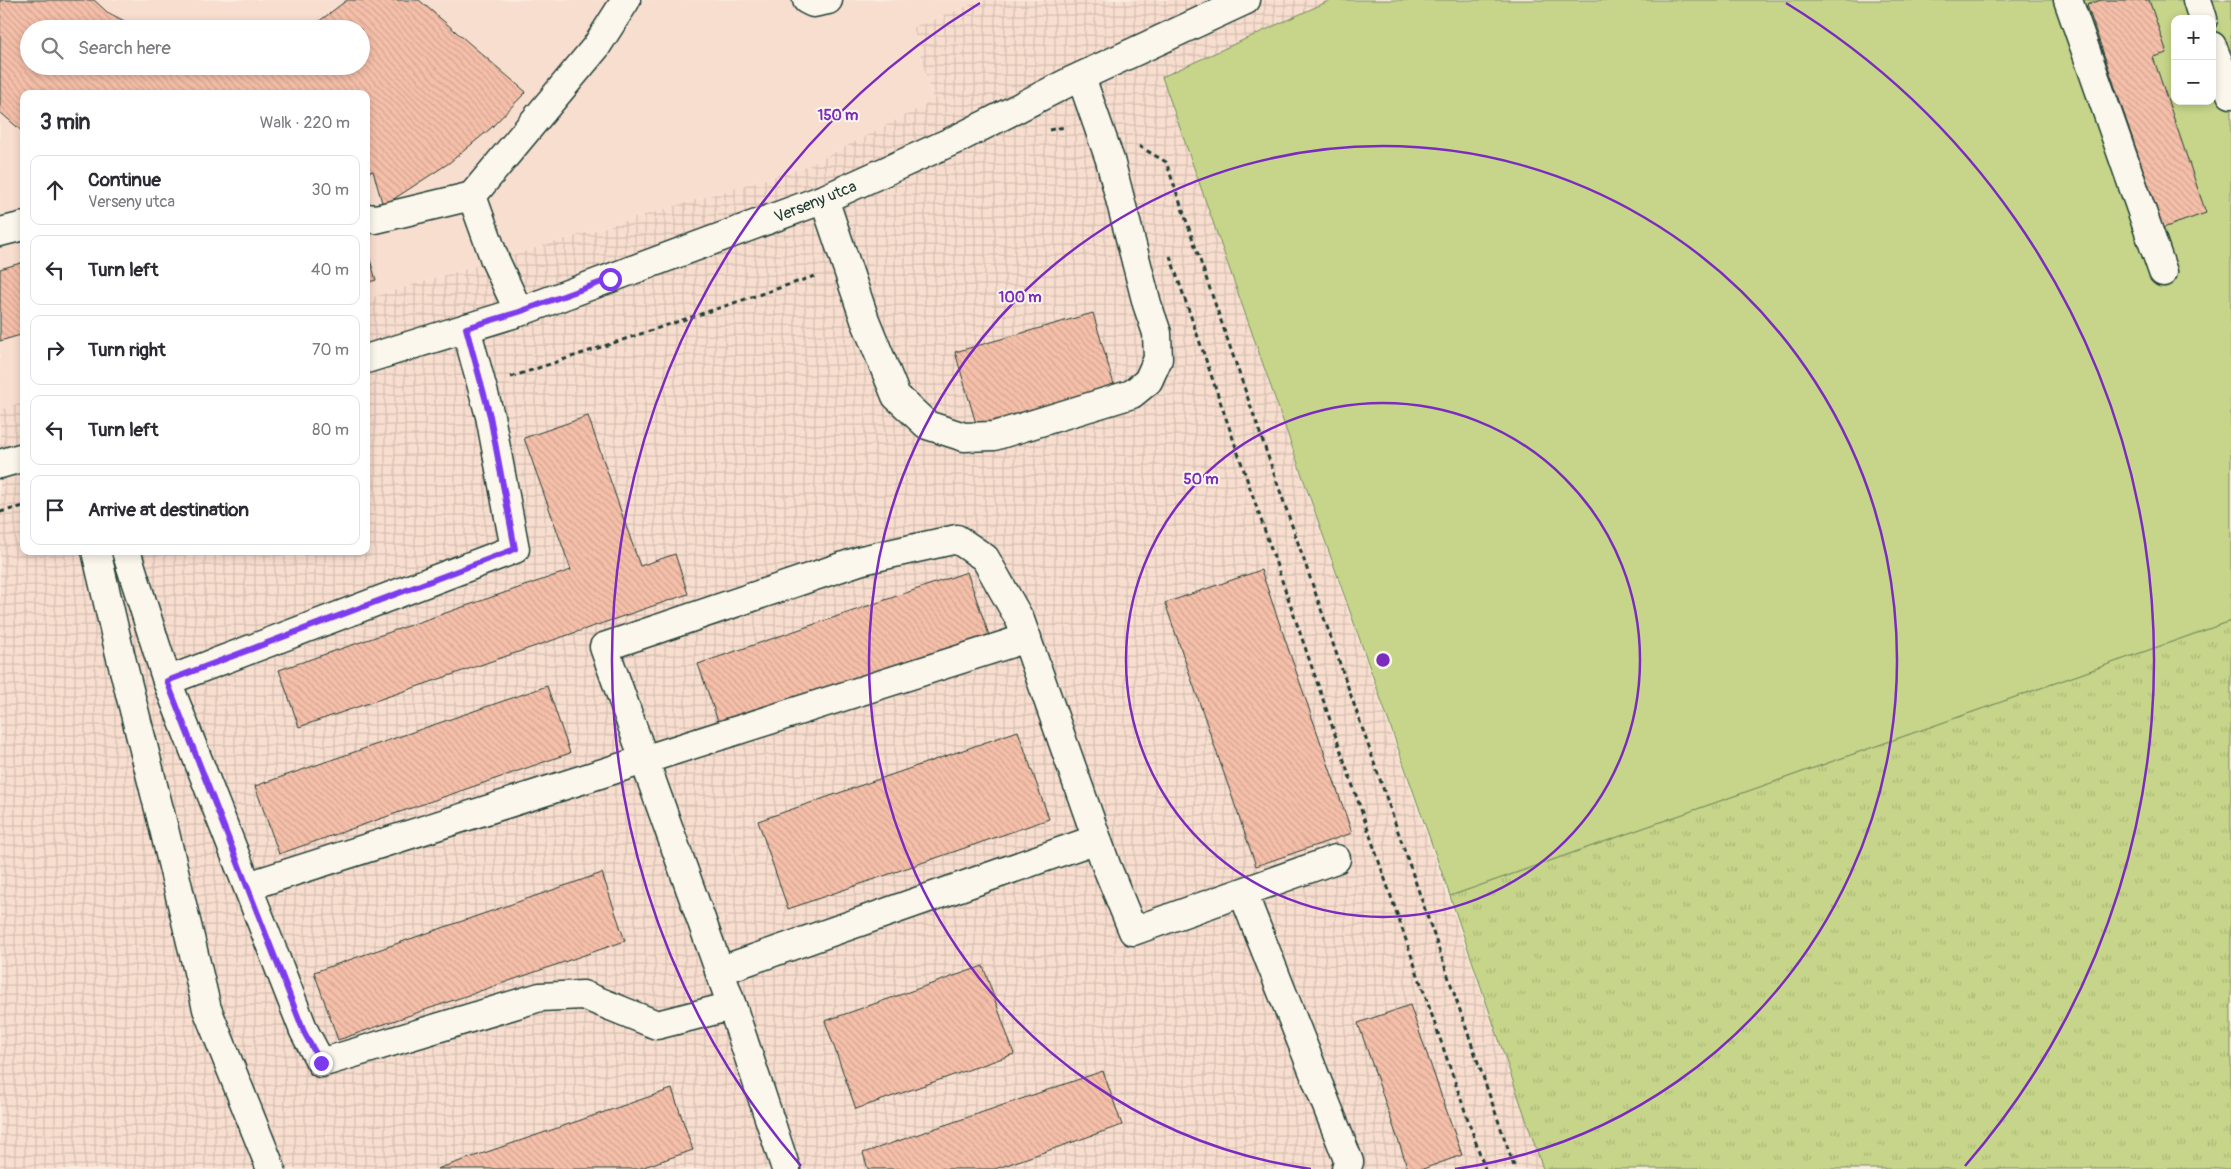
<!DOCTYPE html>
<html lang="en">
<head>
<meta charset="utf-8">
<style>
  body { margin:0; font-family:Pangolin,sans-serif; background:#f7f7f7; color:#2b2b33 }
  .controls { position:absolute; right:15px; top:15px; display:grid; overflow:hidden; border-radius:10px; box-shadow:0 2px 8px #0003 }
  .controls button { width:45px; height:45px; display:grid; place-items:center; padding:0; border:0; border-bottom:1px solid #e1e1e2; background:#fff; color:#2b2b33; font:25px sans-serif }
  .stop { position:absolute; width:15px; height:15px; margin:-11px; border:4px solid #7c3aed; border-radius:50%; background:#fff }
  .stop.end { background:#7c3aed; border-color:#fff; box-shadow:0 1px 5px #0008 }
  .list { margin:0; padding:0; list-style:none }
  h2 { display:flex; justify-content:space-between; align-items:center; height:65px; margin:0; padding:0 20px; font-size:21px }
  h2 small { font-size:16px; font-weight:400; color:#7c7c81 }
  .list li { display:grid; grid-template-columns:32px 1fr auto; gap:15px; align-items:center; box-sizing:border-box; height:70px; margin:0 10px 10px; padding:0 10px; border:1px solid #e1e1e2; border-radius:10px }
  .list b { display:block; font-size:19px; white-space:nowrap }
  .list p { margin:0; font-size:16px; white-space:nowrap; color:#7c7c81 }
  .list em { font-size:16px; font-style:normal; color:#7c7c81 }
  .icon { flex:none; width:28px; height:28px; fill:none; stroke:currentColor; stroke-width:2; stroke-linecap:round; stroke-linejoin:round }
  .map { position:relative; flex:none; width:2231px; height:1169px; overflow:hidden }
  .search { position:absolute; background:#fff; box-shadow:0 2px 8px #0003; left:20px; top:20px; width:350px; height:55px; display:flex; align-items:center; gap:12px; box-sizing:border-box; padding:0 18px; border-radius:28px; color:#7c7c81; font-size:19px }
  .panel { position:absolute; background:#fff; box-shadow:0 2px 8px #0003; left:20px; top:90px; width:350px; height:465px; border-radius:10px }
  .map>svg:first-child { display:block }
  .built { fill:#f8decf; fill-rule:evenodd }
  .industrial { fill:url(#industrial-grid) }
  .grass { fill:url(#grass-tufts); stroke:#72895e }
  .park { fill:#c6d589; stroke:#72895e; fill-rule:evenodd }
  .building { fill:url(#building-back-hatch); stroke:#1f3d34 }
  .lines { fill:none; stroke-linecap:round; stroke-linejoin:round }
  .minor-casing { stroke:#1f3d34; stroke-width:31 }
  .path { stroke:#1f3d34; stroke-width:3; stroke-dasharray:5 4; stroke-linecap:butt }
  .minor { stroke:#fbf7ec; stroke-width:28 }
  .route { stroke:#7c3aed; stroke-width:6 }
  .ring { fill:none; stroke:#7b2cbf; stroke-width:2.5 }
  .labels { text-anchor:middle; stroke-width:4; stroke-linejoin:round; paint-order:stroke }
  .street-label { font-size:16px; fill:#1f3d34; stroke:#fbf7ec }
  .centre { fill:#7b2cbf; stroke:#fbf7ec; stroke-width:2.5 }
  .ring-label { font-size:15px; text-anchor:middle; font-weight:bold; fill:#7b2cbf; stroke:#fbf7ec; stroke-width:4; stroke-linejoin:round; paint-order:stroke }
</style>
</head>
<body>
<div class="map">
<svg width="2231" height="1169" viewBox="0 0 2231 1169">
  <defs>
    <pattern id="industrial-grid" width="8" height="8" patternUnits="userSpaceOnUse" patternTransform="scale(1.25)"><rect width="8" height="8" fill="#f8decf"/><path d="M0 4h8M4 0v8" fill="none" stroke="#d4bfb2"/></pattern>
    <pattern id="grass-tufts" width="24" height="20" patternUnits="userSpaceOnUse" patternTransform="scale(1.25)"><rect width="24" height="20" fill="#c6d589"/><path d="M3 7l-1-3M5 7V3M7 7l1-3M15 17l-1-3M17 17v-4M19 17l1-3" fill="none" stroke="#aab877"/></pattern>
    <pattern id="building-back-hatch" width="6" height="6" patternUnits="userSpaceOnUse" patternTransform="scale(1.25)"><rect width="6" height="6" fill="#f5bfa9"/><path d="M-1 5l2 2M0 0l6 6M5-1l2 2" fill="none" stroke="#d2a592"/></pattern>
  </defs>
  <rect width="100%" height="100%" fill="#faecdf"/>
  <filter id="ink" filterUnits="userSpaceOnUse"><feTurbulence type="fractalNoise" baseFrequency=".02" numOctaves="2"/><feDisplacementMap in="SourceGraphic" scale="10" xChannelSelector="R" yChannelSelector="G"/><feConvolveMatrix kernelMatrix="1 2 1 2 8 2 1 2 1" color-interpolation-filters="sRGB"/></filter>
  <g filter="url(#ink)">
    <path class="built" d="M0,0H983L913,27L933,101L808,166L366,299V94H24V402L0,409ZM29,29H361V66H29Z"/>
    <polygon class="industrial" points="983,0 1331,0 1162,78 1543,1169 0,1169 0,409 24,402 24,551 366,551 366,299 808,166 933,101 913,27"/>
    <polygon class="grass" points="2231,621 2231,1169 1543,1169 1450,896"/>
    <path class="park" d="M1331,0H2231V621L1450,896L1162,77ZM2175,19H2212V101H2175Z"/>
    <g class="building">
      <polygon points="0,0 94,0 107,12 140,29 29,29 29,66 361,66 361,29 309,29 347,0 419,0 526,92 490,129 449,163 383,206 373,171 366,173 366,94 24,94 24,133 0,112"/>
      <polygon points="2101,0 2149,0 2167,53 2153,57 2206,213 2163,228 2087,5"/>
      <polygon points="366,246 376,280 366,283"/>
      <polygon points="24,262 24,334 0,341 0,269"/>
      <polygon points="1093,313 1115,388 977,427 955,352"/>
      <polygon points="588,416 640,566 675,554 688,594 299,727 279,670 571,570 524,438"/>
      <polygon points="1261,570 1352,833 1256,866 1165,603"/>
      <polygon points="967,572 989,635 720,727 698,664"/>
      <polygon points="547,686 570,753 279,854 255,786"/>
      <polygon points="1018,731 1049,819 788,909 758,821"/>
      <polygon points="602,873 625,941 338,1040 314,972"/>
      <polygon points="983,966 1014,1054 856,1109 825,1021"/>
      <polygon points="1410,1005 1462,1155 1423,1169 1408,1169 1358,1023"/>
      <polygon points="1103,1071 1122,1125 995,1169 868,1169 863,1153"/>
      <polygon points="672,1089 693,1150 638,1169 437,1169"/>
    </g>
    <g class="lines">
      <defs>
        <g id="minor">
          <polyline points="807,0 813,3 828,0"/>
          <polyline points="2068,0 2163,272"/>
          <polyline points="2197,0 2203,19"/>
          <polyline points="2212,46 2231,94"/>
          <polyline points="824,199 865,320 896,396 927,425 964,437 994,436 1132,394 1148,381 1158,359 1157,333 1147,304 1110,160 1081,77"/>
          <polyline points="366,218 376,219 472,196"/>
          <polyline points="0,232 24,226"/>
          <polyline points="519,312 495,260 472,196 596,47 626,0"/>
          <polyline points="366,359 519,312 824,199 959,138 1069,82 1246,0"/>
          <polyline points="0,464 24,457"/>
          <polyline points="96,551 120,654 165,833 207,1009 271,1169"/>
          <polyline points="126,551 167,681 304,1031 321,1063 540,997 583,995 657,1025 732,1006 604,647 862,560 957,539 985,558 1020,620 1106,865 1133,931 1336,859"/>
          <polyline points="167,681 515,549 490,416 466,328"/>
          <polyline points="248,886 1027,638"/>
          <polyline points="1243,893 1349,1162 1346,1169"/>
          <polyline points="719,971 1097,839"/>
          <polyline points="732,1006 786,1169"/>
        </g>
      </defs>
      <use href="#minor" class="minor-casing"/>
      <g class="path">
        <polyline points="1049,130 1065,127"/>
        <polyline points="1139,146 1166,162 1515,1169"/>
        <polyline points="1170,256 1485,1169"/>
        <polyline points="511,377 818,275"/>
        <polyline points="0,512 24,506"/>
      </g>
      <use href="#minor" class="minor"/>
    </g>
  </g>
  <g class="lines" filter="url(#ink)">
    <polyline class="route" points="321,1063 304,1032 167,681 515,549 490,416 466,328 519,312 610,279"/>
  </g>
  <g class="ring">
    <circle cx="1383" cy="660" r="257"/>
    <path d="M1311 1169A514 514 0 1 1 1455 1169"/>
    <path d="M801 1166A771 771 0 0 1 980 3M1786 3A771 771 0 0 1 1965 1166"/>
  </g>
  <g class="labels">
    <g class="street-label">
      <text transform="translate(815 201) rotate(-22)" y="6">Verseny utca</text>
    </g>
  </g>
  <circle cx="1383" cy="660" r="8" class="centre"/>
  <g class="ring-label">
    <text x="838" y="120">150 m</text>
    <text x="1020" y="302">100 m</text>
    <text x="1201" y="484">50 m</text>
  </g>
</svg>
<div class="controls">
<button>+</button>
<button>−</button>
</div>
<div class="stop" style="left:610px;top:279px"></div>
<div class="stop end" style="left:321px;top:1063px"></div>
<div class="search"><svg class="icon" aria-label="search" viewBox="0 0 24 24"><circle cx="10" cy="10" r="6"/><path d="M15 15l6 6"/></svg>Search here</div>
<section class="panel">
<h2>3 min<small>Walk · 220 m</small></h2>
<ul class="list">
<li><svg class="icon" aria-label="ahead" viewBox="0 0 24 24"><path d="M12 20V5M6 11l6-6 6 6"/></svg><div><b>Continue</b><p>Verseny utca</p></div><em>30 m</em></li>
<li><svg class="icon" aria-label="left" viewBox="0 0 24 24"><path d="M17 20v-9H6M10 6l-5 5 5 5"/></svg><div><b>Turn left</b></div><em>40 m</em></li>
<li><svg class="icon" aria-label="right" viewBox="0 0 24 24"><path d="M7 20v-9h11M14 6l5 5-5 5"/></svg><div><b>Turn right</b></div><em>70 m</em></li>
<li><svg class="icon" aria-label="left" viewBox="0 0 24 24"><path d="M17 20v-9H6M10 6l-5 5 5 5"/></svg><div><b>Turn left</b></div><em>80 m</em></li>
<li><svg class="icon" aria-label="arrive" viewBox="0 0 24 24"><path d="M6 21V4h12l-3 4 3 4H6"/></svg><div><b>Arrive at destination</b></div></li>
</ul>
</section>
</div>
</body>
</html>
